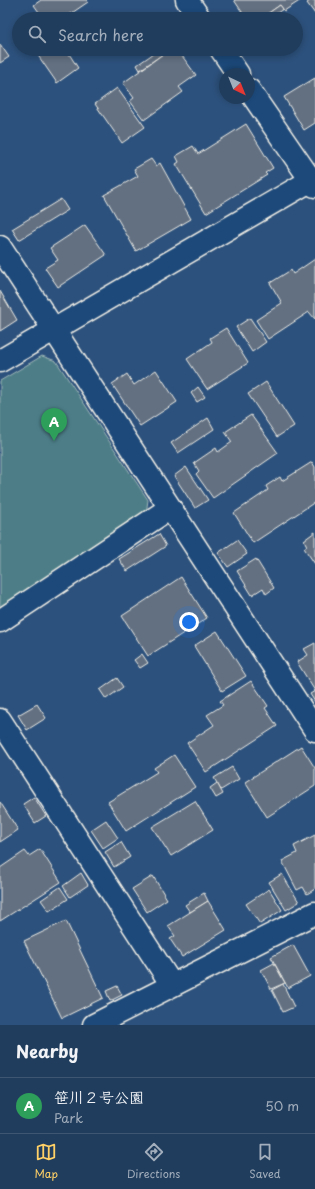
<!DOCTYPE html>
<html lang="en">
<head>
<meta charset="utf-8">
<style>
  body { margin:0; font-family:"Playpen Sans","Klee One",sans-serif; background:#294463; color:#f1f3f6 }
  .compass { position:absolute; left:219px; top:68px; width:36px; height:36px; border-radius:50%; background:#213d5d; box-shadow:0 2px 6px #0003; rotate:137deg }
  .you { position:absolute; left:189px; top:622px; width:14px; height:14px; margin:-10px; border:3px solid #fff; border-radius:50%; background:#1a73e8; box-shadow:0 0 0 6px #1a73e833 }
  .badge { display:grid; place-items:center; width:26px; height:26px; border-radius:50%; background:#ffd166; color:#fff; font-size:13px; font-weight:700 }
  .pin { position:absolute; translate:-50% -33px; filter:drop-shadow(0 1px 2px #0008) }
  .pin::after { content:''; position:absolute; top:21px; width:14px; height:12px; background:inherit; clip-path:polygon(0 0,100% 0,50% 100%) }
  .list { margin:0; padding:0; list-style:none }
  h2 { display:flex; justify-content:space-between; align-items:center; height:52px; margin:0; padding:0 16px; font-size:17px }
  h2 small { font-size:13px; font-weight:400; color:#a2aebc }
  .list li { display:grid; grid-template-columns:26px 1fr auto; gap:12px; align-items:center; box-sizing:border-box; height:56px; padding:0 16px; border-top:1px solid #3e5672 }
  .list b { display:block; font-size:15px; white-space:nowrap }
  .list p { margin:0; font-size:13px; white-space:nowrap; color:#a2aebc }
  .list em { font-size:13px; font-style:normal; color:#a2aebc }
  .icon { flex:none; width:22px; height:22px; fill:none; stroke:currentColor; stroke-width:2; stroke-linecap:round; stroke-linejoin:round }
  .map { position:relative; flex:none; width:315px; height:1025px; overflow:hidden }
  .search { position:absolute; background:#213d5d; box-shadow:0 2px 6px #0003; left:12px; right:12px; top:12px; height:44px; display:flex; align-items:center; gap:10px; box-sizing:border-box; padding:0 14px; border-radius:22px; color:#a2aebc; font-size:15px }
  .sheet { height:108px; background:#213d5d }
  nav { display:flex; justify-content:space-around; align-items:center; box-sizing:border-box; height:56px; border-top:1px solid #3e5672; background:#213d5d; font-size:11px; color:#a2aebc }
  nav a { display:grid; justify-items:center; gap:2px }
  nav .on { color:#ffd166 }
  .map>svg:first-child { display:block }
  .green { fill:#4e7e88; stroke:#a1b8b8 }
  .building { fill:#626f82; stroke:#f4f1e8 }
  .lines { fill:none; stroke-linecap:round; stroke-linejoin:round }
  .minor-casing { stroke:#f4f1e8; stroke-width:25 }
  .minor { stroke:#1f4a7a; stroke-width:22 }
</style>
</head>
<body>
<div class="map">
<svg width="315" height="1025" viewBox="0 0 315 1025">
  <rect width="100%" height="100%" fill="#2c517c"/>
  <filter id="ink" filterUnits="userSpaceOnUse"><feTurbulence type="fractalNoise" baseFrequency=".025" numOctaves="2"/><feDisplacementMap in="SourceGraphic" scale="8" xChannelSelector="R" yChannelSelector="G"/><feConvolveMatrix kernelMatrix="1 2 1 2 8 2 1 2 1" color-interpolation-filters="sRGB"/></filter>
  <g filter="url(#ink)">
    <polygon class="green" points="42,356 56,361 148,500 146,514 0,609 0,381"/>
    <g class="building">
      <polygon points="41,0 86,0 88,2 63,19 44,19 34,5"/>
      <polygon points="234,0 301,0 284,11 280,5 260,19 238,19 244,15"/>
      <polygon points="311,0 315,0 315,14 307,3"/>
      <polygon points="280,5 283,9 268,19 260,19"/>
      <polygon points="0,44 9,57 0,63"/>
      <polygon points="45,49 66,49 78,68 57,83 37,54"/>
      <polygon points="160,49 170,49 140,70 137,65"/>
      <polygon points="170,49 177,49 196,75 179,87 183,92 144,120 130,101 134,98 123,83"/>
      <polygon points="315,78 315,123 304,130 284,97"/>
      <polygon points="117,88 145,127 122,143 95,104"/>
      <polygon points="246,124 273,168 265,173 267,175 206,213 176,164 179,162 176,156 193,146 198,154"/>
      <polygon points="151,159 156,166 160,163 191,219 136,251 104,195 138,176 134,169"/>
      <polygon points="61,199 68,210 19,240 12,229"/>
      <polygon points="85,225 106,255 58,287 45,268 58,260 50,248"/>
      <polygon points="315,259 315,319 309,312 268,339 256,320 282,303 270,283 291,270 293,274"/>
      <polygon points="0,291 17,320 0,331"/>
      <polygon points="250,318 266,342 252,352 236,327"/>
      <polygon points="226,328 248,363 207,389 187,359 212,342 210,338"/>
      <polygon points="156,370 177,402 140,426 112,384 127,374 134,385"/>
      <polygon points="266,382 294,426 277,437 248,394"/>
      <polygon points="198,387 205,397 197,402 191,393"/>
      <polygon points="251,415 278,453 213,498 196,474 199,471 194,463 216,448 218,452 232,442 225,432"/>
      <polygon points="208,418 214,429 178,453 171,443"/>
      <polygon points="312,462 315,467 315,502 253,543 234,513 268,490 266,486 280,477 282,481"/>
      <polygon points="186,467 208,500 195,508 174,476"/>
      <polygon points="315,532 315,564 304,548 307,546 304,540"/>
      <polygon points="159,534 166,546 127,571 119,559"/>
      <polygon points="237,540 247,554 228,567 218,553"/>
      <polygon points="256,559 274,588 266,594 263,588 252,595 237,571"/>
      <polygon points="181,577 207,618 148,656 122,616"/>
      <polygon points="217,631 246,676 222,691 194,646"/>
      <polygon points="315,643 315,702 310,694 315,691 297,662 308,655 304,649"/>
      <polygon points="142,654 148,663 140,668 134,660"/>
      <polygon points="117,678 123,687 106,699 100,690"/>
      <polygon points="251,681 268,706 265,708 277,726 206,772 187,743 214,725 207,715 223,705 220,701"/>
      <polygon points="37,704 46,718 27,730 18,715"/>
      <polygon points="301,746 315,768 315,786 267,817 245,782"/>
      <polygon points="174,755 195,787 126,831 108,802 157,772 154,768"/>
      <polygon points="232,767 239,779 221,790 214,778"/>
      <polygon points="217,783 223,794 216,798 210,788"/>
      <polygon points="34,797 46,816 35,823 23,804"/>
      <polygon points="195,801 213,830 171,856 152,827"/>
      <polygon points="0,802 18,830 0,842"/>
      <polygon points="106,820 118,838 103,848 91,830"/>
      <polygon points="315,835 315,889 307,894 303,887 297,890 282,861 297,853 294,846"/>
      <polygon points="121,842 130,857 114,867 105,852"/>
      <polygon points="40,849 61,882 0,921 0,868 25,851 29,856"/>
      <polygon points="81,873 88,885 70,897 63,886"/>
      <polygon points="282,874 299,902 286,910 269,882"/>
      <polygon points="153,876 167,899 147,912 132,889"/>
      <polygon points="60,887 68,899 49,911 41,900"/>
      <polygon points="269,889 282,910 260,924 246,904"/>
      <polygon points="204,893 208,901 190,912 185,905"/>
      <polygon points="208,901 226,930 182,957 170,939 175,936 168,926"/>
      <polygon points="66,921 103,998 62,1018 24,941"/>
      <polygon points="293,945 310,976 288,988 271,957"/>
      <polygon points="274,963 285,983 271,989 261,970"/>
      <polygon points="283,984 294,1007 283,1012 272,990"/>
      <polygon points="117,986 122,995 110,1001 106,991"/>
    </g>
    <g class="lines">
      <defs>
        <g id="minor">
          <polyline points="187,0 200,19"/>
          <polyline points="221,49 238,74"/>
          <polyline points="249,90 315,186"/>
          <polyline points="0,247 315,730"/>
          <polyline points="0,361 315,178"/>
          <polyline points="0,621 170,508"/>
          <polyline points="0,720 172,985"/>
          <polyline points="94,1025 315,913"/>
        </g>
      </defs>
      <use href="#minor" class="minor-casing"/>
      <use href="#minor" class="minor"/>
    </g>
  </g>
</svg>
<svg class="compass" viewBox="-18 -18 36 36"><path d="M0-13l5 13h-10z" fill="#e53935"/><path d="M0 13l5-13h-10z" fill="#a2aebc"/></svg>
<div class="you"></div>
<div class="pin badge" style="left:54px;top:441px;background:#2e9e5b">A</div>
<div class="search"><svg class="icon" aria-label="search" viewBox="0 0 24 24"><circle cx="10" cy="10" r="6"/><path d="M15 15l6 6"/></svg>Search here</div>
</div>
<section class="sheet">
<h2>Nearby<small></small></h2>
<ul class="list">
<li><span class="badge" style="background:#2e9e5b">A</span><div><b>笹川２号公園</b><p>Park</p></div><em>50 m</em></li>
</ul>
</section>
<nav>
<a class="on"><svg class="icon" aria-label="map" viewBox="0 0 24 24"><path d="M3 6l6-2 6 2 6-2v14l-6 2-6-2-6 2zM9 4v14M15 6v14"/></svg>Map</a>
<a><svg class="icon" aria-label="directions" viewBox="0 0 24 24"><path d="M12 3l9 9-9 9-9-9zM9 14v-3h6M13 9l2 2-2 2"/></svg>Directions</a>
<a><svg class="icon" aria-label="saved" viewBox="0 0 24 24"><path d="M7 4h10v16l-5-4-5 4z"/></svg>Saved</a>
</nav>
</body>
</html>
